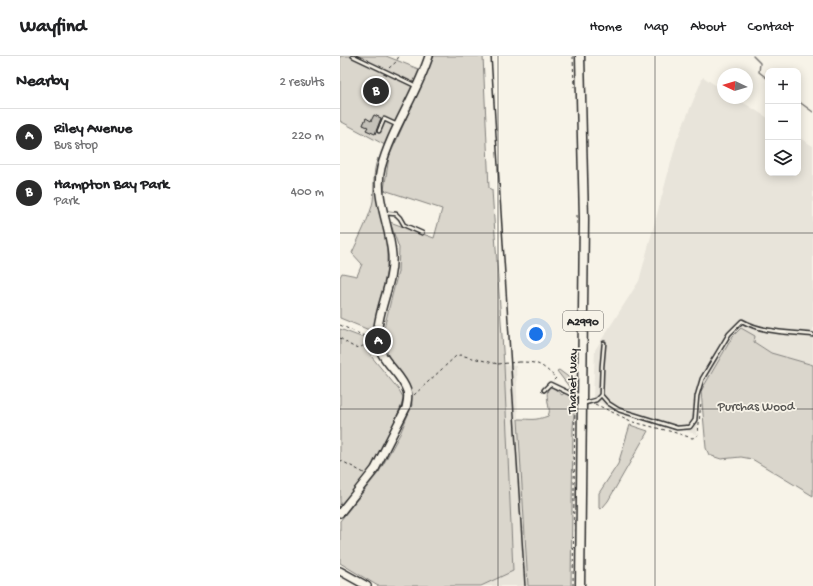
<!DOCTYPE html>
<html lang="en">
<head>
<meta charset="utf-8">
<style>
  body { margin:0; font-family:"Gochi Hand",sans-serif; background:#f6f6f6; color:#202124 }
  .controls { position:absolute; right:12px; top:12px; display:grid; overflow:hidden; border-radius:8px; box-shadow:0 2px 10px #0003 }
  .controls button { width:36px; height:36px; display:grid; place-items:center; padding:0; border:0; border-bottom:1px solid #e0e0e0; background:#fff; color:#202124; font:20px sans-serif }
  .compass { position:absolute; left:377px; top:12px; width:36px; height:36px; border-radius:50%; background:#fff; box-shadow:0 2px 10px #0003; rotate:274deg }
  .you { position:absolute; left:196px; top:278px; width:14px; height:14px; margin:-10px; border:3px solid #fff; border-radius:50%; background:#1a73e8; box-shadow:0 0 0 6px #1a73e833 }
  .badge { display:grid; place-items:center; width:26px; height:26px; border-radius:50%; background:#2b2b2b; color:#fff; font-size:13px; font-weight:700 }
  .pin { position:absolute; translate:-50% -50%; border:2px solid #fff; box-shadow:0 1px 4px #0006 }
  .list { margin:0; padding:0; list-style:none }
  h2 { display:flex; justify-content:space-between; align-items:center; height:52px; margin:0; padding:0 16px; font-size:17px }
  h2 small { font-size:13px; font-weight:400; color:#757577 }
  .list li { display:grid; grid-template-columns:26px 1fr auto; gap:12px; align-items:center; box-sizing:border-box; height:56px; padding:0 16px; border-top:1px solid #e0e0e0 }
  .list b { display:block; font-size:15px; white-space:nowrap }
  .list p { margin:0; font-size:13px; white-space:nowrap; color:#757577 }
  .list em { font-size:13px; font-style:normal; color:#757577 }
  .icon { flex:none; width:22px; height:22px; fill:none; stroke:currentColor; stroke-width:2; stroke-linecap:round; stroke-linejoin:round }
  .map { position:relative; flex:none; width:473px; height:530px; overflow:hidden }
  header { display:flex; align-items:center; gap:24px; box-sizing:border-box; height:56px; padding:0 20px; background:#fff; border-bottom:1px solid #e0e0e0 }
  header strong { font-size:19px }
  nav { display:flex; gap:22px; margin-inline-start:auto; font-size:14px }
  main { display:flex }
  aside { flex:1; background:#fff }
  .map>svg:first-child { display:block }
  .built { fill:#e8e4da }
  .green { fill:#dad6cc; stroke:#82807c; fill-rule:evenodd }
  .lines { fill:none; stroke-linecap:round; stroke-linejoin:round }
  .stream { stroke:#7a7874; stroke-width:1.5 }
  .building { fill:#c4c1b9; stroke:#2b2b2b }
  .service-casing { stroke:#2b2b2b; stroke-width:5.5 }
  .secondary-casing { stroke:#2b2b2b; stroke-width:10 }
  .primary-casing { stroke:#2b2b2b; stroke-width:11 }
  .path { stroke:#2b2b2b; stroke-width:1; stroke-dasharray:3 3; stroke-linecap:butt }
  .service { stroke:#f7f3e8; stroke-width:2.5 }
  .secondary { stroke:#f7f3e8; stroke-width:7 }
  .primary { stroke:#f7f3e8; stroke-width:8 }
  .rail { stroke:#2b2b2b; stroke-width:1.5 }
  .path-bridge { stroke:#2b2b2b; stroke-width:1; stroke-dasharray:3 3; stroke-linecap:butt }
  .grid { fill:none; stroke:#2b2b2b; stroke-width:1; stroke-opacity:0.55 }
  .labels { text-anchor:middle; stroke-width:3.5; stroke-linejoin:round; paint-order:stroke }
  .shield { fill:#f7f3e8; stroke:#686764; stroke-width:1 }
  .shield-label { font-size:12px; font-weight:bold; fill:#2b2b2b }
  .street-label { font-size:13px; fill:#2b2b2b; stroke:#f7f3e8 }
  .park-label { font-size:13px; fill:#575653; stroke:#f7f3e8 }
</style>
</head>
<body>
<header>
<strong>Wayfind</strong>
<nav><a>Home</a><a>Map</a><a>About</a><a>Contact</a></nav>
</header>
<main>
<aside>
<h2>Nearby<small>2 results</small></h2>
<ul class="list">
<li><span class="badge">A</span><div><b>Riley Avenue</b><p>Bus stop</p></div><em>220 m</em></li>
<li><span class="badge">B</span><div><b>Hampton Bay Park</b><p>Park</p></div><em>400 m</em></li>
</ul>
</aside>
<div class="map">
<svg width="473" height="530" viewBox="0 0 473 530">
  <rect width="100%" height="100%" fill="#f7f3e8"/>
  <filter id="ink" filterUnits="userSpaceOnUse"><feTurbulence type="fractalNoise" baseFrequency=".025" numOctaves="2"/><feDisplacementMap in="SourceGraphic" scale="8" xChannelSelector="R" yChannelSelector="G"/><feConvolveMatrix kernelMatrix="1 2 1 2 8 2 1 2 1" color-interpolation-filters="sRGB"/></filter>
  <g filter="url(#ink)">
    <g class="built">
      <polygon points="363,21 383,34 383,42 396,42 428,62 428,117 458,117 458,81 473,90 473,309 431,297 414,286 401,272 393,280 361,335 356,378 285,359 258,346 253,341 255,294 299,225 337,84"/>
      <polygon points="164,309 176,310 178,363 188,530 141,530 173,515"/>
    </g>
    <g class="green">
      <path d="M0,0H46L81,14L45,89L0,65ZM34,59L41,62L36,77H33L26,74L28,71L23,69L26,62L31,65Z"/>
      <polygon points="94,0 143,0 149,132 152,134 164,309 173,515 141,530 38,530 0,507 0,465 39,416 60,378 72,349 71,337 48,300 44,272 58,216 59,192 50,166 94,182 102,153 44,134 49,101"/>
      <path d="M38,102L36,137L47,180V213L34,276L0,262V221L2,217L17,220L22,208L12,197C18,183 31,159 33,145C35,130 32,116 38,102Z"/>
      <polygon points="401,272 415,280 414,286 431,297 473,309 473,440 412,403 401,401 381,403 369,399 366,392 361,335 393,280"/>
      <path d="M0,273L21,281L25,279L33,285C29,290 28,293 31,300L59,334L63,341L62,348L50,376L33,408L25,420L0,449Z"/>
      <path d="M219,314L231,323L233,322L236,332L233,372L231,530H188L178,363C192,363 194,365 208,360C209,357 210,355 209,353C208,345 205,336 210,329L222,339L230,332L217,315Z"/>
      <polygon points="290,369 308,375 268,445 263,451 260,453 259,452 259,437 278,408"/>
    </g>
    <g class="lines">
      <g class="stream">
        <polyline points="413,0 420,7 419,16 428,23"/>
        <polyline points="458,45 473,56"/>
      </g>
    </g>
    <polygon class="building" points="34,59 41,62 35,78 26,74 28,71 23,69 26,62 31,65"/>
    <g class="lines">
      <defs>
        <g id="service">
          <polyline points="13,0 76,30"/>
          <polyline points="39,75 44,63 57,69"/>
          <polyline points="44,157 56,158 60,162 64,169 82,177"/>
          <polyline points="204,334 210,328 231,338 241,339"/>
          <path d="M261,339L268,347L279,354L337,372L350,371L355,364L357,340L362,323L389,278L402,265C423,277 450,276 473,279"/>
          <polyline points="245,347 256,344 261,339 262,310 264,287"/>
        </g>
        <g id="secondary">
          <path d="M0,457L35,413L66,352C67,346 69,341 67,335C61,316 38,304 37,282C37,254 54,227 52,199C50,169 34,141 41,112C51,74 77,38 89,0"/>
          <polyline points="0,515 27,530"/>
        </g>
        <polyline id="primary" points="240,0 244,163 240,530"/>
      </defs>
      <use href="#service" class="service-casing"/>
      <use href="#secondary" class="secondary-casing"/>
      <use href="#primary" class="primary-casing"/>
      <g class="path">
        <polyline points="233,0 234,31"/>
        <polyline points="49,12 56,6 59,0"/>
        <polyline points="237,159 237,171"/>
        <polyline points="0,269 31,283"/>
        <path d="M0,282C13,291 18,297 30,284"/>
        <path d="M179,306C199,306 201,308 216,322L213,325"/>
        <polyline points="235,335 235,311"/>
        <polyline points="74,339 116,300 120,299 158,308"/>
        <polyline points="255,348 293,366 333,376 352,382 356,381 358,378 361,346"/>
        <polyline points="0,404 24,417"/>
        <polyline points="233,530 235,343"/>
      </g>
      <use href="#service" class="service"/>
      <use href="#secondary" class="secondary"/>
      <use href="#primary" class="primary"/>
      <polyline class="rail" points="151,0 185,530"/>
      <polyline class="path-bridge" points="158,308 179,306"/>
    </g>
  </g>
  <path class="grid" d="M158,0V530M315,0V530M0,177H473M0,353H473"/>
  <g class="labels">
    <rect class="shield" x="223" y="255" width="40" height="20" rx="3"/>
    <g class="shield-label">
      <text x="243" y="269">A2990</text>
    </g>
    <g class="street-label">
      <text transform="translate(231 325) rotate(-89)" y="5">Thanet Way</text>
    </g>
    <g class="park-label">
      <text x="416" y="354">Purchas Wood</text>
    </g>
  </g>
</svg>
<div class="controls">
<button>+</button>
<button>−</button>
<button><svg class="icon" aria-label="layers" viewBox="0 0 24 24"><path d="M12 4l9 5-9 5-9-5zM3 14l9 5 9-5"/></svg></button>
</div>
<svg class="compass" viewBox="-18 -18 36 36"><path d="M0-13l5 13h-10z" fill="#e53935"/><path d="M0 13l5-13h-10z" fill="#757577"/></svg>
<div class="you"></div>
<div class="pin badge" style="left:38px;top:285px">A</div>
<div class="pin badge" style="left:36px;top:35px">B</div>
</div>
</main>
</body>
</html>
